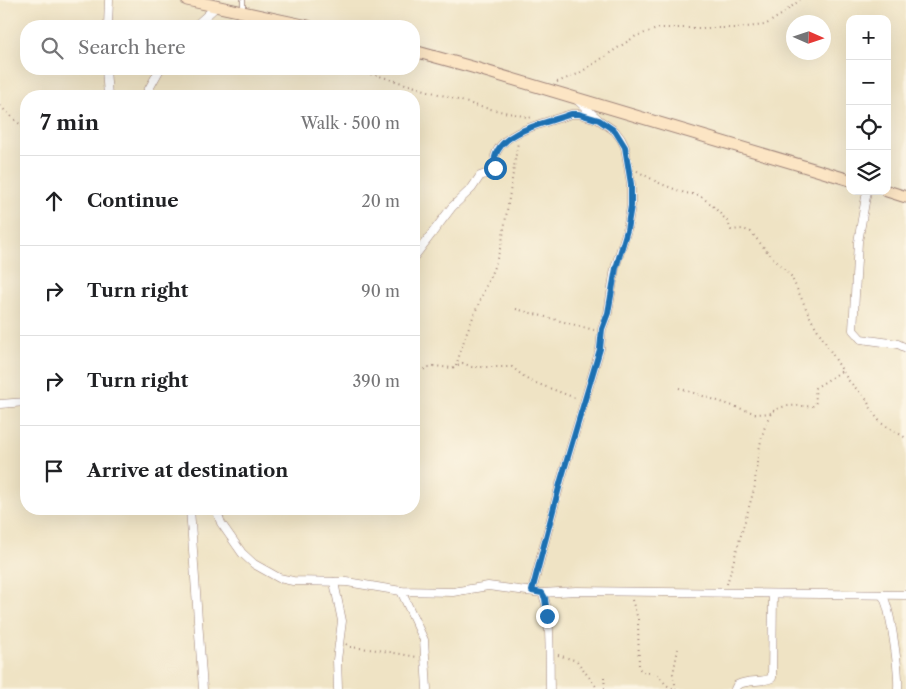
<!DOCTYPE html>
<html lang="en">
<head>
<meta charset="utf-8">
<style>
  body { margin:0; font-family:"Libre Caslon Text",serif; background:#f6f6f6; color:#202124 }
  .controls { position:absolute; right:15px; top:15px; display:grid; overflow:hidden; border-radius:10px; box-shadow:0 5px 20px #0002 }
  .controls button { width:45px; height:45px; display:grid; place-items:center; padding:0; border:0; border-bottom:1px solid #e0e0e0; background:#fff; color:#202124; font:25px sans-serif }
  .compass { position:absolute; left:786px; top:15px; width:45px; height:45px; border-radius:50%; background:#fff; box-shadow:0 5px 20px #0002; rotate:93deg }
  .stop { position:absolute; width:15px; height:15px; margin:-11px; border:4px solid #1f6fb2; border-radius:50%; background:#fff }
  .stop.end { background:#1f6fb2; border-color:#fff; box-shadow:0 1px 5px #0008 }
  .list { margin:0; padding:0; list-style:none }
  h2 { display:flex; justify-content:space-between; align-items:center; height:65px; margin:0; padding:0 20px; font-size:21px }
  h2 small { font-size:16px; font-weight:400; color:#757577 }
  .list li { display:grid; grid-template-columns:32px 1fr auto; gap:15px; align-items:center; box-sizing:border-box; height:90px; padding:0 20px; border-top:1px solid #e0e0e0 }
  .list b { display:block; font-size:19px; white-space:nowrap }
  .list em { font-size:16px; font-style:normal; color:#757577 }
  .icon { flex:none; width:28px; height:28px; fill:none; stroke:currentColor; stroke-width:2; stroke-linecap:round; stroke-linejoin:round }
  .map { position:relative; flex:none; width:906px; height:689px; overflow:hidden }
  .search { position:absolute; background:#fff; box-shadow:0 5px 20px #0002; left:20px; top:20px; width:400px; height:55px; display:flex; align-items:center; gap:12px; box-sizing:border-box; padding:0 18px; border-radius:20px; color:#757577; font-size:19px }
  .panel { position:absolute; background:#fff; box-shadow:0 5px 20px #0002; left:20px; top:90px; width:400px; height:425px; border-radius:20px }
  .map>svg:first-child { display:block }
  .lines { fill:none; stroke-linecap:round; stroke-linejoin:round }
  .lane-casing { stroke:#9c8178; stroke-width:5.5 }
  .street-casing { stroke:#9c8178; stroke-width:9 }
  .secondary-casing { stroke:#9c8178; stroke-width:13 }
  .path { stroke:#9c8178; stroke-width:2; stroke-dasharray:1 4; stroke-linecap:butt }
  .lane { stroke:#fff; stroke-width:4 }
  .street { stroke:#fff; stroke-width:8 }
  .secondary { stroke:#fce5c4; stroke-width:11 }
  .route { stroke:#1f6fb2; stroke-width:6 }
</style>
</head>
<body>
<div class="map">
<svg width="906" height="689" viewBox="0 0 906 689">
  <rect width="100%" height="100%" fill="#fcf5e5"/>
  <filter id="ink" filterUnits="userSpaceOnUse"><feTurbulence type="fractalNoise" baseFrequency=".02" numOctaves="2"/><feDisplacementMap in="SourceGraphic" scale="10" xChannelSelector="R" yChannelSelector="G"/><feConvolveMatrix kernelMatrix="1 2 1 2 8 2 1 2 1" color-interpolation-filters="sRGB"/></filter>
  <filter id="wash" filterUnits="userSpaceOnUse"><feTurbulence type="fractalNoise" baseFrequency=".0096" numOctaves="4" result="noise"/><feDisplacementMap in="SourceGraphic" scale="20" xChannelSelector="R" yChannelSelector="G"/><feGaussianBlur stdDeviation="1.12" result="paint"/><feColorMatrix in="noise" values="0 0 0 0 0 0 0 0 0 0 0 0 0 0 0 0 0 1.4 0 .05"/><feComposite in="paint" operator="in"/></filter>
  <g filter="url(#wash)">
    <rect width="100%" height="100%" fill="#efe3c4"/>
  </g>
  <g filter="url(#ink)">
    <g class="lines">
      <defs>
        <polyline id="lane" points="243,10 243,0"/>
        <g id="street">
          <polyline points="108,26 109,0"/>
          <polyline points="195,26 216,7"/>
          <polyline points="106,69 108,96"/>
          <polyline points="145,96 160,69"/>
          <polyline points="867,191 858,242 853,330 861,339 898,344 906,348"/>
          <path d="M414,257L452,207L472,188L480,176L494,171C496,166 493,162 495,156C503,130 547,123 571,114H579L597,119"/>
          <polyline points="0,404 26,402"/>
          <polyline points="190,509 203,689"/>
          <polyline points="216,509 221,523 242,553 254,564 279,578 293,581 347,582 401,591 453,592 488,586 542,593 576,591 906,595"/>
          <polyline points="334,582 342,621 337,660 338,689"/>
          <polyline points="401,591 424,640 427,689"/>
          <polyline points="532,591 561,480 600,349 602,329 608,313 615,268 627,230 631,206 631,184 625,147 621,139 615,131 599,120 577,100"/>
          <path d="M542,593C552,611 549,667 550,689"/>
          <path d="M882,595C891,606 899,673 898,689"/>
          <path d="M735,689L737,685C749,679 761,683 772,678L773,595"/>
        </g>
        <g id="secondary">
          <polyline points="187,0 308,26"/>
          <polyline points="414,51 472,67 850,180"/>
          <polyline points="887,191 906,197"/>
        </g>
      </defs>
      <use href="#lane" class="lane-casing"/>
      <use href="#street" class="street-casing"/>
      <use href="#secondary" class="secondary-casing"/>
      <g class="path">
        <polyline points="336,69 376,75 481,107 532,118"/>
        <polyline points="557,82 578,74 636,36 660,28 736,28 765,25 781,15 800,0"/>
        <polyline points="0,106 24,128 26,135"/>
        <polyline points="637,171 661,184 685,193 699,195 712,205 728,222 731,230 743,229 751,232 770,255 791,276 811,319 848,380 866,399 874,414 881,423 906,438"/>
        <polyline points="516,309 594,330"/>
        <polyline points="456,366 466,334 496,262 502,242 518,142"/>
        <polyline points="414,369 422,370 434,366 452,368 463,363 472,367 512,367 528,380 578,399"/>
        <polyline points="679,388 757,414 772,413"/>
        <path d="M727,584L755,486C755,471 762,417 775,410C788,403 800,407 814,406L816,402L815,388L842,371"/>
        <polyline points="632,600 638,619 639,668 642,672 658,674 666,685 674,689"/>
        <polyline points="346,644 350,647 378,650 417,657"/>
        <polyline points="558,655 577,661 598,689"/>
        <polyline points="604,677 605,689"/>
        <polyline points="676,689 673,674 678,649"/>
      </g>
      <use href="#lane" class="lane"/>
      <use href="#street" class="street"/>
      <use href="#secondary" class="secondary"/>
    </g>
  </g>
  <g class="lines" filter="url(#ink)">
    <path class="route" d="M495,168C495,165 494,161 495,157C502,130 548,123 571,114H579L599,120L615,131L625,147L631,184V206L627,230L616,268L608,313L602,329L600,349L561,480L532,591L542,593L545,598L547,616"/>
  </g>
</svg>
<div class="controls">
<button>+</button>
<button>−</button>
<button><svg class="icon" aria-label="locate" viewBox="0 0 24 24"><circle cx="12" cy="12" r="6"/><path d="M12 2v4M12 18v4M2 12h4M18 12h4"/></svg></button>
<button><svg class="icon" aria-label="layers" viewBox="0 0 24 24"><path d="M12 4l9 5-9 5-9-5zM3 14l9 5 9-5"/></svg></button>
</div>
<svg class="compass" viewBox="-18 -18 36 36"><path d="M0-13l5 13h-10z" fill="#e53935"/><path d="M0 13l5-13h-10z" fill="#757577"/></svg>
<div class="stop" style="left:495px;top:168px"></div>
<div class="stop end" style="left:547px;top:616px"></div>
<div class="search"><svg class="icon" aria-label="search" viewBox="0 0 24 24"><circle cx="10" cy="10" r="6"/><path d="M15 15l6 6"/></svg>Search here</div>
<section class="panel">
<h2>7 min<small>Walk · 500 m</small></h2>
<ul class="list">
<li><svg class="icon" aria-label="ahead" viewBox="0 0 24 24"><path d="M12 20V5M6 11l6-6 6 6"/></svg><div><b>Continue</b></div><em>20 m</em></li>
<li><svg class="icon" aria-label="right" viewBox="0 0 24 24"><path d="M7 20v-9h11M14 6l5 5-5 5"/></svg><div><b>Turn right</b></div><em>90 m</em></li>
<li><svg class="icon" aria-label="right" viewBox="0 0 24 24"><path d="M7 20v-9h11M14 6l5 5-5 5"/></svg><div><b>Turn right</b></div><em>390 m</em></li>
<li><svg class="icon" aria-label="arrive" viewBox="0 0 24 24"><path d="M6 21V4h12l-3 4 3 4H6"/></svg><div><b>Arrive at destination</b></div></li>
</ul>
</section>
</div>
</body>
</html>
